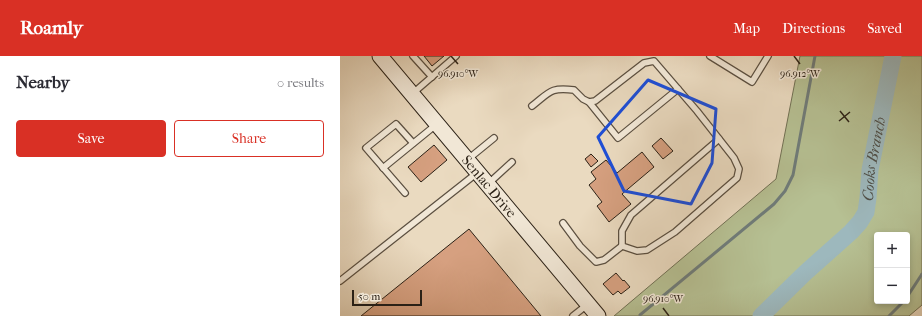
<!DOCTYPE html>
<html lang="en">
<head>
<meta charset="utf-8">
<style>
  body { margin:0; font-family:"IM FELL French Canon",serif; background:#f7f7f7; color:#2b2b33 }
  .controls { position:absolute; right:12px; bottom:12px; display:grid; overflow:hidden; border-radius:4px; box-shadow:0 2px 6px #0003 }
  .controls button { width:36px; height:36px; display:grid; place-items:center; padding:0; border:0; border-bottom:1px solid #e1e1e2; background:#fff; color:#2b2b33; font:20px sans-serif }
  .scale { position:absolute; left:12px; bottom:10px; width:70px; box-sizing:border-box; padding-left:4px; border:2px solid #2b2116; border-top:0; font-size:11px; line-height:14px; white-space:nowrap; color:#2b2116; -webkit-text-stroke:3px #f1e7d6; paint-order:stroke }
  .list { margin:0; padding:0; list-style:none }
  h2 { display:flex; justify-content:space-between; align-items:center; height:52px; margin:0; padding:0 16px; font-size:17px }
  h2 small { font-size:13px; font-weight:400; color:#7c7c81 }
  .actions { display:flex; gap:8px; padding:12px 16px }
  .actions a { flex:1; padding:9px 0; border:1px solid #d93025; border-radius:4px; text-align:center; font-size:14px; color:#d93025 }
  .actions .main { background:#d93025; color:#fff }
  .map { position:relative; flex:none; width:582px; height:260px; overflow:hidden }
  header { display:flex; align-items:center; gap:24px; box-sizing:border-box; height:56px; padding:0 20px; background:#d93025; color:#fff }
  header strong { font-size:19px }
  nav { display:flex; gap:22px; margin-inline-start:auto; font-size:14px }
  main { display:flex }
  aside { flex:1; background:#fff }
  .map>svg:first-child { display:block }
  .green { fill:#b6c093; stroke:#707054; fill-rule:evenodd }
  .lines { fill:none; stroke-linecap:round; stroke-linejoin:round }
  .stream { stroke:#6f7c7a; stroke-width:3 }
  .river { stroke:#9db8bd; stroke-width:17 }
  .building { fill:#d6a080; stroke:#2b2116 }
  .lane-casing { stroke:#5b4f40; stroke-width:8 }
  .secondary-casing { stroke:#2b2116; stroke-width:17 }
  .lane { stroke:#f1e7d6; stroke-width:5.5 }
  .secondary { stroke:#f1e7d6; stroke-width:15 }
  .marked { fill:none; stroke:#1d4ed8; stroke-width:3; stroke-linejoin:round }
  .ticks { fill:none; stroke:#2b2116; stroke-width:1.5 }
  .labels { text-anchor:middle; stroke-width:3; stroke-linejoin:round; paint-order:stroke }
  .street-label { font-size:14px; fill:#2b2116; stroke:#f1e7d6 }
  .water-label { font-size:15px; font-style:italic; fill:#4d4e48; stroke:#f1e7d6 }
  .ticks-label { font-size:10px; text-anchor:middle; fill:#2b2116; stroke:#f1e7d6; stroke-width:3; stroke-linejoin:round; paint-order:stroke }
</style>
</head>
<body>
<header>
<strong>Roamly</strong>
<nav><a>Map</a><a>Directions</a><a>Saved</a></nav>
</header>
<main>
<aside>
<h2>Nearby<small>0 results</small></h2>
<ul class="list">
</ul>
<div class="actions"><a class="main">Save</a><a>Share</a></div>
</aside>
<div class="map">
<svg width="582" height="260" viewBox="0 0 582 260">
  <rect width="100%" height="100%" fill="#eadac0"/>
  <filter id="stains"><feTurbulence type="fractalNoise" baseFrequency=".005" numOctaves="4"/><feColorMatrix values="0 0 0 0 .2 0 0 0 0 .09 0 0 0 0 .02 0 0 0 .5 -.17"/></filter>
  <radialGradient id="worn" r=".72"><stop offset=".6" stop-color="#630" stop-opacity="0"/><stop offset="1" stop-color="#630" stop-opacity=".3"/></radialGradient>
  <path class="green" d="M460,0H582V249L569,260H274L436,123ZM537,179H567V245H537Z"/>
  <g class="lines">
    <g class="stream">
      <polyline points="567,241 582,218"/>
      <polyline points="300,259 434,148 445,135 453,119 475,0"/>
      <polyline points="549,260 564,245"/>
    </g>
    <path class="river" id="s1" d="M421,260L465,217L511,176L520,166L526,156L528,142L530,114L553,0"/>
  </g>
  <g class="building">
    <polygon points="84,0 104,0 92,10"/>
    <polygon points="321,82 333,95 323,103 312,90"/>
    <polygon points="94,89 107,104 81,126 68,111"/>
    <polygon points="302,96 314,111 282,138 291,148 269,166 257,150 262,146 249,129 256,123 251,116 266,104 277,117"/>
    <polygon points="251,98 258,105 251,111 245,103"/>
    <polygon points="129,173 201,260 21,260"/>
    <polygon points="276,217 283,225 284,224 290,231 281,238 278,235 273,239 263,228"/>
  </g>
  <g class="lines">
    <defs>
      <g id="lane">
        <polyline points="73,0 92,21"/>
        <polyline points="370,0 412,26 428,0"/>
        <polyline points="72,38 116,0"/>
        <polyline points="249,46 278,82 338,33"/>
        <path d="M192,50C210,36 210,31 234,34L243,43L249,46L255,45L304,7L314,5L357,55L394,102L399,113L397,122L335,176L307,194L297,195L282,190"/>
        <polyline points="127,104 154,82"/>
        <polyline points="43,112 97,68"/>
        <polyline points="149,127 172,106"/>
        <polyline points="65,137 26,92 56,68 73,87"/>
        <polyline points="223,167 240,190 256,206 264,204 282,190"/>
        <polyline points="282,190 282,175 291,159 379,83"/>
        <polyline points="0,225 137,117"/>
        <polyline points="233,260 247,249"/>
      </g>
      <g id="secondary">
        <path id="s2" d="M40,0L258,260"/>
      </g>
    </defs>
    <use href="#lane" class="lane-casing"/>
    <use href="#secondary" class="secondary-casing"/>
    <use href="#lane" class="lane"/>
    <use href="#secondary" class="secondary"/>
  </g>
  <path class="marked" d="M308,24L376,53L372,107L351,148L284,135L258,81Z"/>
  <path class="ticks" d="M111,0L118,8M454,0L460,8M500,55L509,66M499,65L510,56M323,252L329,260"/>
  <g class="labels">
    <g class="street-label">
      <text dy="5" stroke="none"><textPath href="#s2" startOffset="170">Senlac Drive</textPath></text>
    </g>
    <g class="water-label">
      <text dy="5" stroke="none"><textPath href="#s1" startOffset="202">Cooks Branch</textPath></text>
    </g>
  </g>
  <g class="ticks-label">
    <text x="460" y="21">96.912°W</text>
    <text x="118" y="21">96.910°W</text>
    <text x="323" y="246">96.910°W</text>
  </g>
  <rect width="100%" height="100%" filter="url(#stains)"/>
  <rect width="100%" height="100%" fill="url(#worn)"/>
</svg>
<div class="controls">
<button>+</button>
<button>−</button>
</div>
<div class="scale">50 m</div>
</div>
</main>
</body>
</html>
